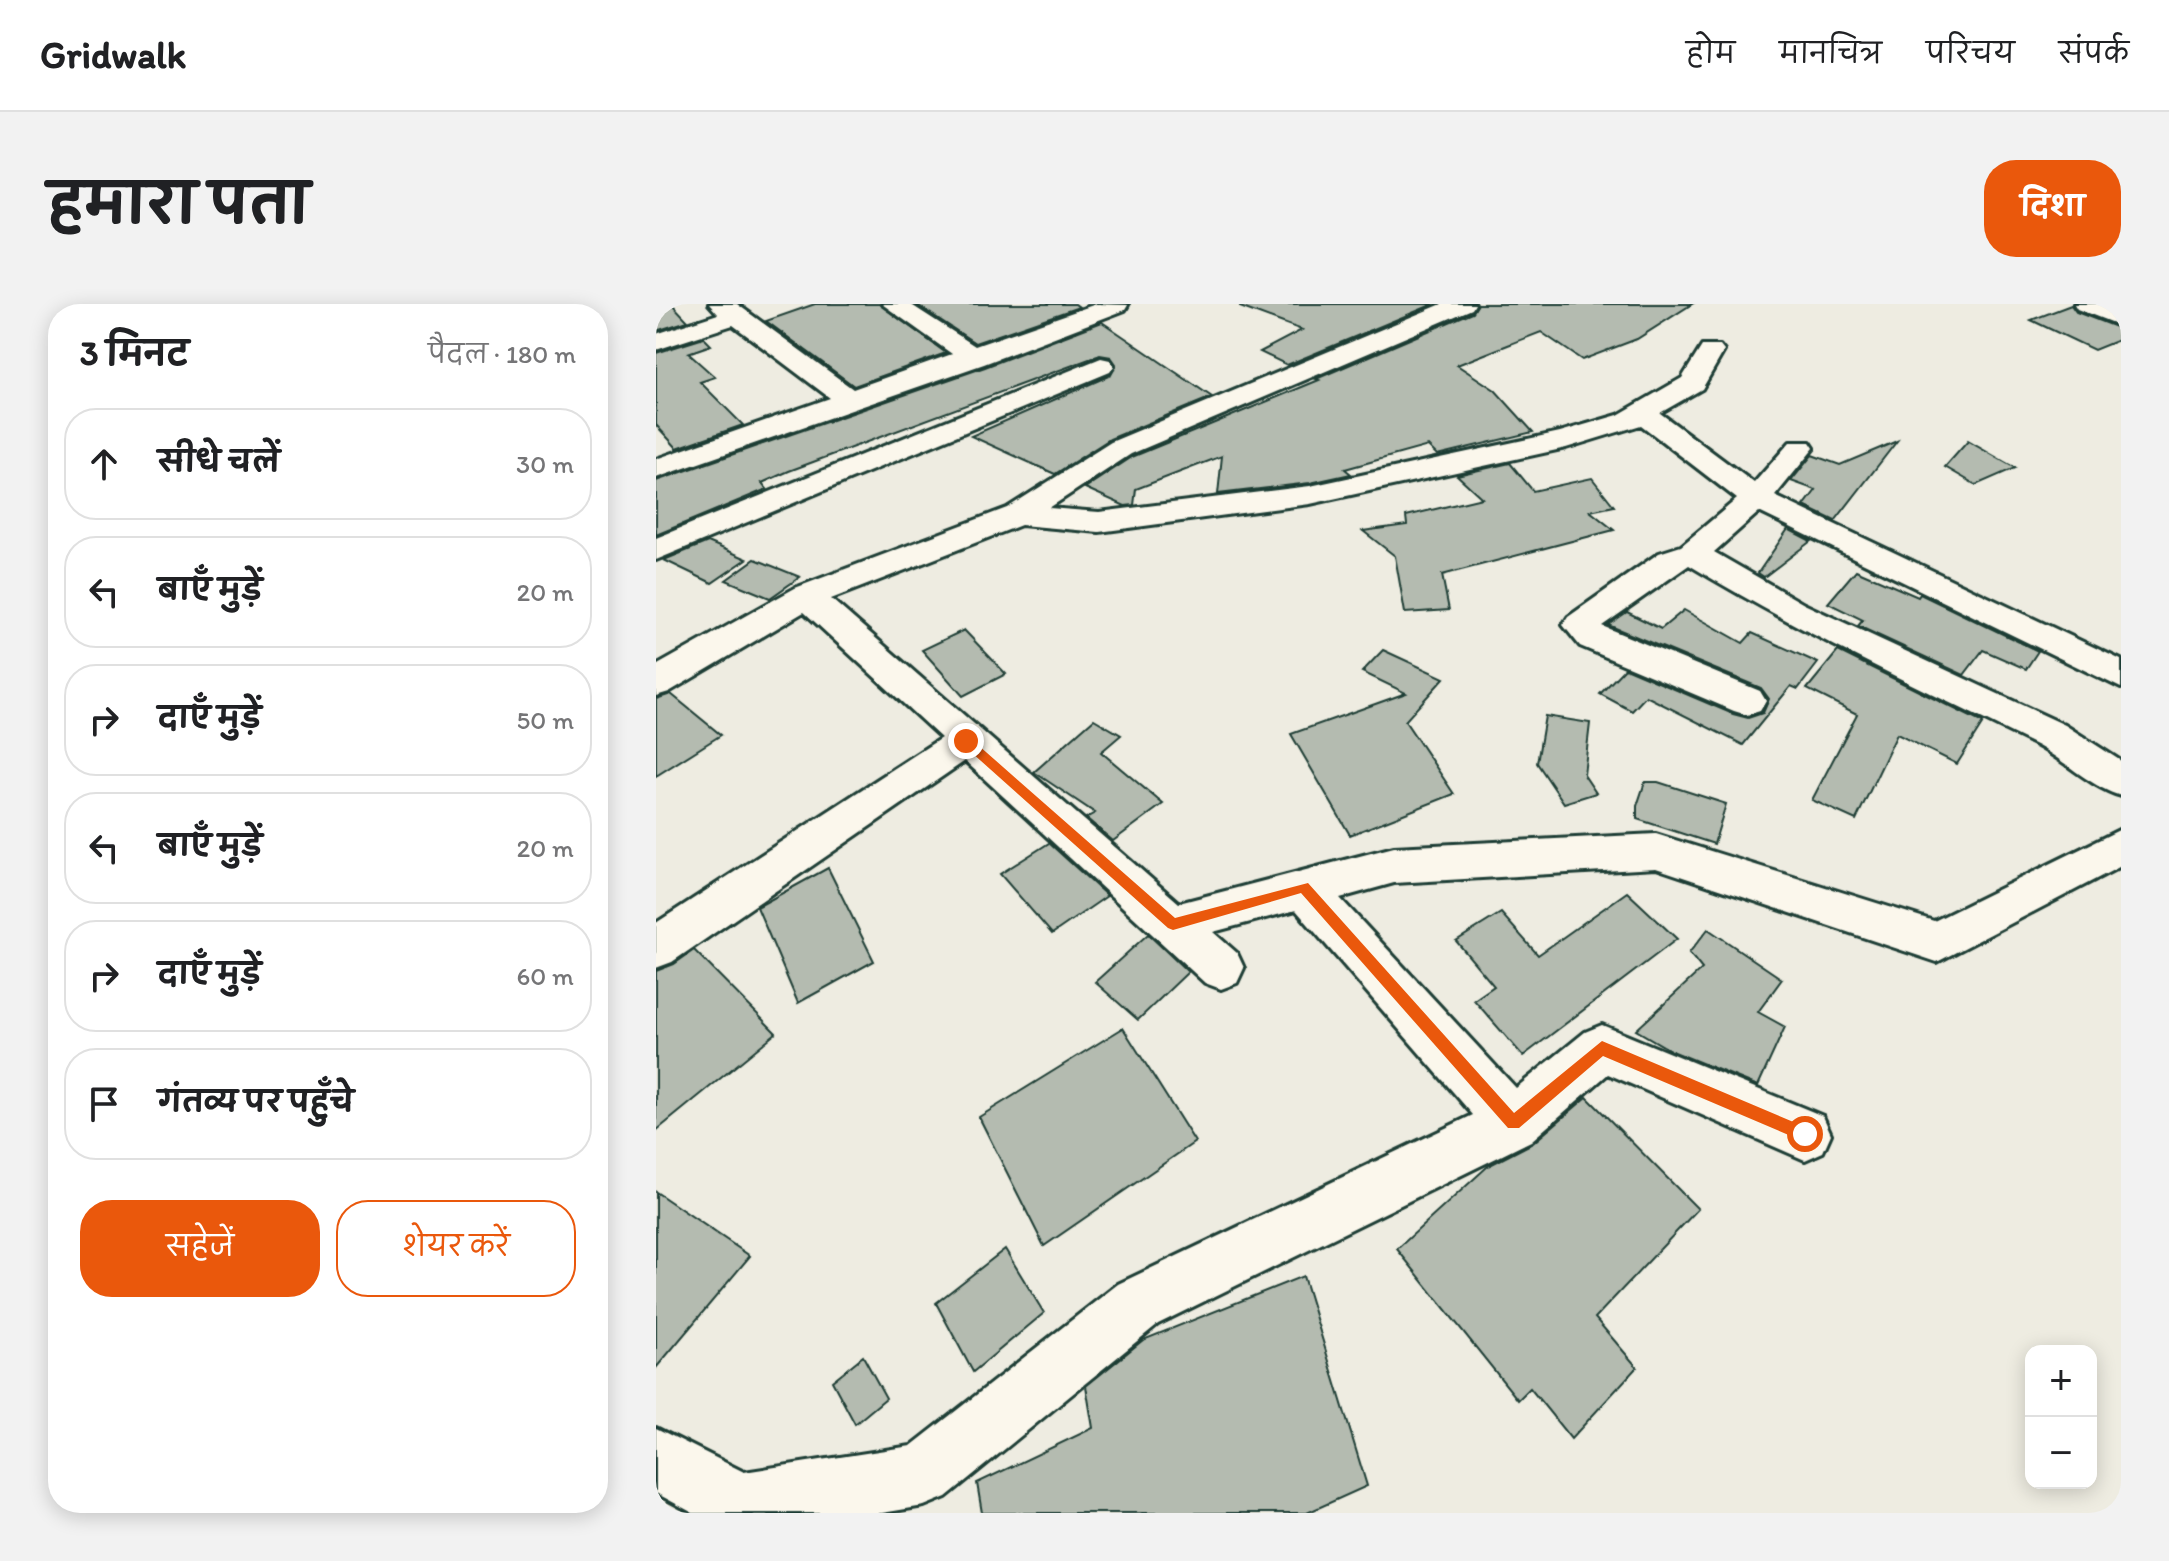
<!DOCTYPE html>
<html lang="hi">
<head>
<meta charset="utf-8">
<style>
  body { margin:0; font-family:Itim,"Playpen Sans Deva",sans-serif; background:#f2f2f2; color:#202124 }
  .controls { position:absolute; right:24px; bottom:24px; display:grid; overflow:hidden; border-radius:16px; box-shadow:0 4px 20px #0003 }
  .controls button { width:72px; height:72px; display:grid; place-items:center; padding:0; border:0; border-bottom:2px solid #e0e0e0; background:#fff; color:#202124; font:40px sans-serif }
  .stop { position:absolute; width:24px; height:24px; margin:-18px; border:6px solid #ea580c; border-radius:50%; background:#fff }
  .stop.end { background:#ea580c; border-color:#fff; box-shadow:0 2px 8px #0008 }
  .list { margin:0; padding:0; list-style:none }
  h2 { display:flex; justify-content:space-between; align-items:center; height:104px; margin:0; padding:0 32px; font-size:34px }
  h2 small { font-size:26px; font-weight:400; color:#757577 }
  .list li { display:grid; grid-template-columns:52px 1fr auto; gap:24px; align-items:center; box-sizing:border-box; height:112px; margin:0 16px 16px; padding:0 16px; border:2px solid #e0e0e0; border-radius:32px }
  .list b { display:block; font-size:30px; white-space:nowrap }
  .list em { font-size:26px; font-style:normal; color:#757577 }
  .actions { display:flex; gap:16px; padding:24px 32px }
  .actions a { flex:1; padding:18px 0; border:2px solid #ea580c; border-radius:32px; text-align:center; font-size:28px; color:#ea580c }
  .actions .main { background:#ea580c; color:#fff }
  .icon { flex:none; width:44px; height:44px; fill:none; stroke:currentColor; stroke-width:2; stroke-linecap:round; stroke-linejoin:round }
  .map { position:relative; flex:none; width:1465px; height:1209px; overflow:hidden; border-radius:32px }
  header { display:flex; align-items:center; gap:48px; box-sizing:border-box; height:112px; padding:0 40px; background:#fff; border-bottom:2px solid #e0e0e0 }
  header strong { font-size:38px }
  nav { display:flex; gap:44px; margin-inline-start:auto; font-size:28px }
  .intro { display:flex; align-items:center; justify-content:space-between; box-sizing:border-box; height:192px; padding:0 48px }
  h1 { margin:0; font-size:56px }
  .button { padding:20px 36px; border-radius:32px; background:#ea580c; color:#fff; font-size:28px; font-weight:700 }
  main { display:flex; gap:48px; padding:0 48px }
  aside { flex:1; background:#fff; border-radius:32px; box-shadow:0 4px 20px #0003 }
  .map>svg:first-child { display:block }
  .building { fill:#b4bbb0; stroke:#1f3d34; stroke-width:2 }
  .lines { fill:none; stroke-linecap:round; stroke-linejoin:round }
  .minor-casing { stroke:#1f3d34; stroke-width:6 }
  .minor { fill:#fbf7ec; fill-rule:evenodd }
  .route { fill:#ea580c }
</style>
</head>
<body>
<header>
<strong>Gridwalk</strong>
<nav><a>होम</a><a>मानचित्र</a><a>परिचय</a><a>संपर्क</a></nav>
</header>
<div class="intro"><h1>हमारा पता</h1><a class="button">दिशा</a></div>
<main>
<aside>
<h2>3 मिनट<small>पैदल · 180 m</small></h2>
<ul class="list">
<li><svg class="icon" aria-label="ahead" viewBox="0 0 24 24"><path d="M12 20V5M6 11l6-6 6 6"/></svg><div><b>सीधे चलें</b></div><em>30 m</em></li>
<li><svg class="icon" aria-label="left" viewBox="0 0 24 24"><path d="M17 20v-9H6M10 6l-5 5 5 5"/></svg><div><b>बाएँ मुड़ें</b></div><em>20 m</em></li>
<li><svg class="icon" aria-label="right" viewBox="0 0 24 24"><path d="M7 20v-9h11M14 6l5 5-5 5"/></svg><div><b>दाएँ मुड़ें</b></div><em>50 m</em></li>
<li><svg class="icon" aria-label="left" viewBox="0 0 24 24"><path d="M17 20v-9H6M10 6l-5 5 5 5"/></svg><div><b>बाएँ मुड़ें</b></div><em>20 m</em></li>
<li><svg class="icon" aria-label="right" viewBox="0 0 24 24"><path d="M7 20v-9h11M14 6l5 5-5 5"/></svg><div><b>दाएँ मुड़ें</b></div><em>60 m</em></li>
<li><svg class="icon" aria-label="arrive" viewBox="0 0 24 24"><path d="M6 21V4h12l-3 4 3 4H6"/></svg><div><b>गंतव्य पर पहुँचे</b></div></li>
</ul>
<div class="actions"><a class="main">सहेजें</a><a>शेयर करें</a></div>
</aside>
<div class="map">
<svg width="1465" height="1209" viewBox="0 0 1465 1209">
  <rect width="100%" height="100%" fill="#eeece1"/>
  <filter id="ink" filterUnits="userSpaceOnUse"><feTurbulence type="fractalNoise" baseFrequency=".0125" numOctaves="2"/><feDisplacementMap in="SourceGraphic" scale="16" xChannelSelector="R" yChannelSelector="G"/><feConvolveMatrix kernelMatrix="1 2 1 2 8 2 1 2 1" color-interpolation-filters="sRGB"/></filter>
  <g filter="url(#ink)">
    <g class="building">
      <polygon points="0,0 16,0 32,17 0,27"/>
      <polygon points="159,0 223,0 290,49 198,82 110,17"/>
      <polygon points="260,0 419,0 423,3 319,39"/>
      <polygon points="584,0 778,0 631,61 604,48 646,26 584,3"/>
      <polygon points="822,0 1036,0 981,35 926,56 885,28 801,61 839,86 877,128 781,151 772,142 689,165 695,170 654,179 562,190 566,152 480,185 478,201 469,202 429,184 476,153 663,76 660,75 817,8"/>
      <polygon points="1415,1 1420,8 1465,25 1465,35 1438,46 1375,16"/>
      <polygon points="446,18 556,93 454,135 399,170 315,132 455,71 460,60 455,53 444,51 133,167 106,179 111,185 0,231 0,177 329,63"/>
      <polygon points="48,34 55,41 32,49 59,73 44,78 87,121 21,144 0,121 0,49"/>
      <polygon points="1241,137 1179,217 1148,202 1160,186 1135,177 1156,151 1184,161"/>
      <polygon points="1312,137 1359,164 1320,181 1289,163"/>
      <polygon points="854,159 877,187 936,174 958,202 934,207 958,226 786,271 793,306 749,309 739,252 707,227 751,221 750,212 826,194 801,171"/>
      <polygon points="1132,225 1155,237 1108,273 1102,269"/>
      <polygon points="52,238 91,255 56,279 8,256"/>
      <polygon points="99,255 144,273 114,294 70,276"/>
      <polygon points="1200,266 1262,293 1264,290 1382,347 1370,365 1327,346 1308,371 1202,322 1207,316 1172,299"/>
      <polygon points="1028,306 1087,339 1096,329 1162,359 1142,385 1135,382 1087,441 990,392 976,407 944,390 969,364 1077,410 1092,414 1107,409 1113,395 1105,384 952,321 971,308 1005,325"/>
      <polygon points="308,326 350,370 307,392 266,346"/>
      <polygon points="727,346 788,374 749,417 798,490 694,531 635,430 750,389 706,368"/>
      <polygon points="1182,347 1327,419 1301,460 1241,430 1200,516 1156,496 1201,410 1151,385"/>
      <polygon points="15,390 65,431 0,472 0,395"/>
      <polygon points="889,412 934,419 928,471 940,489 908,499 881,459"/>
      <polygon points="438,415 465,431 445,448 507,500 457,537 430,514 439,509 378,468"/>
      <polygon points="989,478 1002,478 1070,500 1058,540 981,515 981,502"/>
      <polygon points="393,539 451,592 396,630 344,570"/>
      <polygon points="172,564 218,657 142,699 101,603"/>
      <polygon points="971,588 1021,635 867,752 818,696 838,682 800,637 845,609 882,651"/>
      <polygon points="1052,625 1126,675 1102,708 1129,723 1102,782 1016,747 980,726 1046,665 1033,649"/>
      <polygon points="492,630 532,668 482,716 439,678"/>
      <polygon points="38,646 120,729 0,827 0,667 18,660"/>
      <polygon points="467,724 539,838 388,942 323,813"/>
      <polygon points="931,793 1042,905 939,1014 981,1063 915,1135 874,1084 862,1096 741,945 832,862 877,839"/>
      <polygon points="0,888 94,952 0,1064"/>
      <polygon points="349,945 388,1009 317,1068 280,999"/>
      <polygon points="647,972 711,1182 651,1209 326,1209 321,1179 437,1124 430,1082 487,1036"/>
      <polygon points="207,1052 230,1094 199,1120 176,1077"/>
    </g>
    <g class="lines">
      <defs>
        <g id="minor">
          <polygon points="53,0 81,0 197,85 296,50 226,0 254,0 319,42 440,0 472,1 469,6 328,60 0,174 0,155 174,94 77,21 0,46 0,30 62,10"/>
          <path d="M786,0H819L816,5L475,150L393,204L443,208L654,182L904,128L962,111L1026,74L1046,42H1064L1068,47L1046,85L1004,109L1098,179L1134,138H1154L1158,144L1119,192L1465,356V384L1103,208L1058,248L1148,300L1409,421L1465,457V492C1432,482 1407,454 1376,439C1260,382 1144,328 1033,261L946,322L1104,387L1110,397L1104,407L1091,411L1078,407L924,342L907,321L912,313L1003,249L1025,242L1081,195L985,121L910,144L654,200L443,228L365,221L175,295L523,599L738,543L1000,530L1278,617L1465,525V562L1281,658L1000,564L738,579L684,594L860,784L929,728L946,721L1167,812L1175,830L1167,848L1149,856L952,770L875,837L502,1020L290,1193L268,1202L226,1209H37L0,1189V1124L88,1168L255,1142L462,980L817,811L640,606L557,628L581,649L588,664L581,679L565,685L549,679L309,457L16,658L0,664V619L285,434L148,308L13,388L0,392V362L139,284L351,204L455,138Z"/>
          <polygon points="1418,0 1451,0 1465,6 1465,22 1421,5"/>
          <polygon points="445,54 454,56 458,62 454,68 0,256 0,234"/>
        </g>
      </defs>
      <use href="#minor" class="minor-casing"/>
      <use href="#minor" class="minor"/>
    </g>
  </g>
  <polygon class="route" points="306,434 314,434 519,614 652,579 858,809 946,737 1154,825 1154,836 1149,838 947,752 863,824 852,824 645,589 517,626 512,624 306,440"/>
</svg>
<div class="controls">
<button>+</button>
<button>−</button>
</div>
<div class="stop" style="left:1149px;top:830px"></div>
<div class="stop end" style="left:310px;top:437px"></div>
</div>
</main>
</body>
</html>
